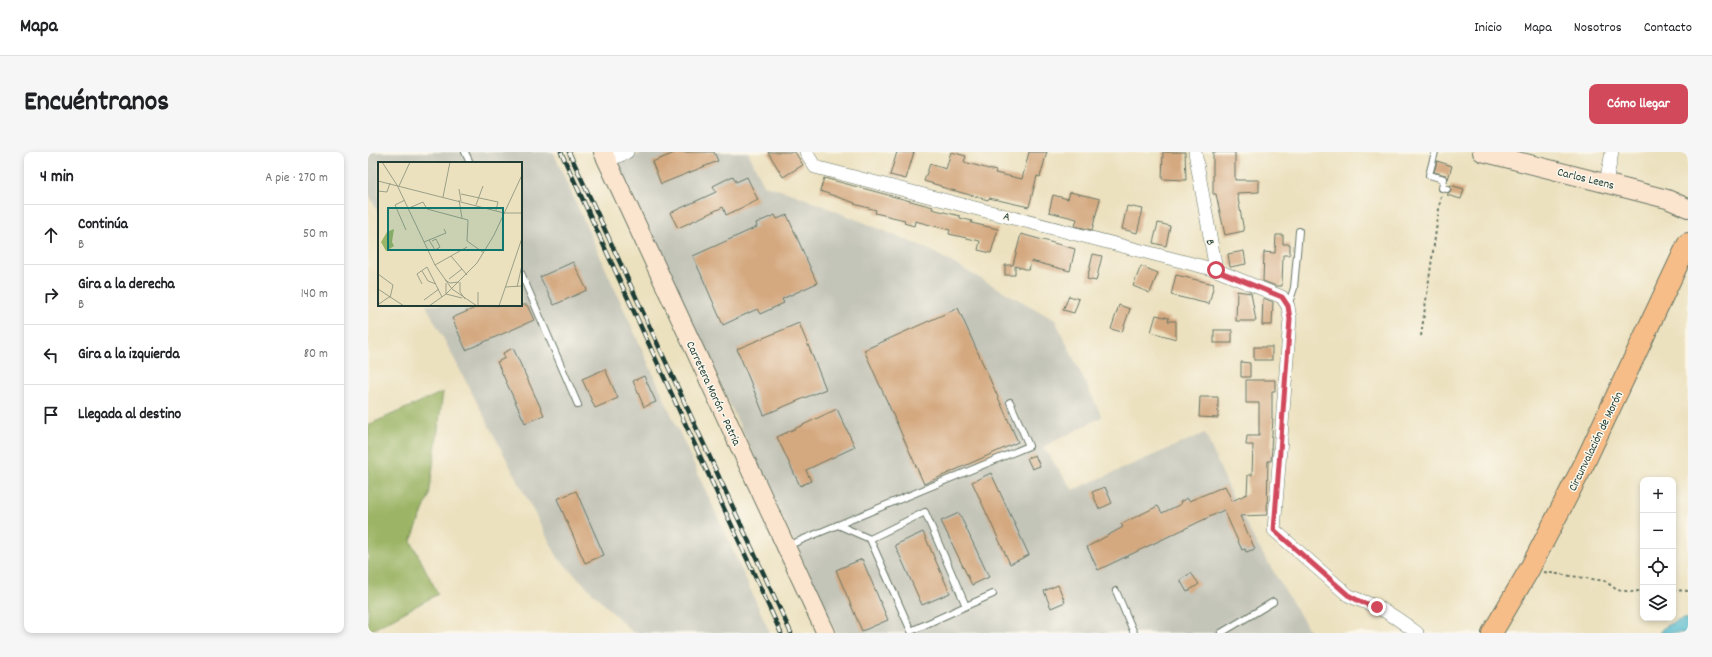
<!DOCTYPE html>
<html lang="es">
<head>
<meta charset="utf-8">
<style>
  body { margin:0; font-family:Dekko,sans-serif; background:#f6f6f6; color:#202124 }
  .controls { position:absolute; right:12px; bottom:12px; display:grid; overflow:hidden; border-radius:8px; box-shadow:0 2px 6px #0003 }
  .controls button { width:36px; height:36px; display:grid; place-items:center; padding:0; border:0; border-bottom:1px solid #e0e0e0; background:#fff; color:#202124; font:20px sans-serif }
  .stop { position:absolute; width:12px; height:12px; margin:-9px; border:3px solid #d1495b; border-radius:50%; background:#fff }
  .stop.end { background:#d1495b; border-color:#fff; box-shadow:0 1px 4px #0008 }
  .list { margin:0; padding:0; list-style:none }
  h2 { display:flex; justify-content:space-between; align-items:center; height:52px; margin:0; padding:0 16px; font-size:17px }
  h2 small { font-size:13px; font-weight:400; color:#757577 }
  .list li { display:grid; grid-template-columns:26px 1fr auto; gap:12px; align-items:center; box-sizing:border-box; height:60px; padding:0 16px; border-top:1px solid #e0e0e0 }
  .list b { display:block; font-size:15px; white-space:nowrap }
  .list p { margin:0; font-size:13px; white-space:nowrap; color:#757577 }
  .list em { font-size:13px; font-style:normal; color:#757577 }
  .icon { flex:none; width:22px; height:22px; fill:none; stroke:currentColor; stroke-width:2; stroke-linecap:round; stroke-linejoin:round }
  .map { position:relative; flex:none; width:1320px; height:481px; overflow:hidden; border-radius:8px }
  header { display:flex; align-items:center; gap:24px; box-sizing:border-box; height:56px; padding:0 20px; background:#fff; border-bottom:1px solid #e0e0e0 }
  header strong { font-size:19px }
  nav { display:flex; gap:22px; margin-inline-start:auto; font-size:14px }
  .intro { display:flex; align-items:center; justify-content:space-between; box-sizing:border-box; height:96px; padding:0 24px }
  h1 { margin:0; font-size:28px }
  .button { padding:10px 18px; border-radius:8px; background:#d1495b; color:#fff; font-size:14px; font-weight:700 }
  main { display:flex; gap:24px; padding:0 24px }
  aside { flex:1; background:#fff; border-radius:8px; box-shadow:0 2px 6px #0003 }
  .map>svg:first-child { display:block }
  .industrial { fill:#c4c5b9 }
  .forest { fill:#9bb465; stroke:#5d784c }
  .water { fill:#4fb7cc; stroke:#377a80 }
  .building { fill:#d4a980 }
  .lines { fill:none; stroke-linecap:round; stroke-linejoin:round }
  .lane-casing { stroke:#677665; stroke-width:8 }
  .street-casing { stroke:#677665; stroke-width:14 }
  .secondary-casing { stroke:#677665; stroke-width:20 }
  .primary-casing { stroke:#677665; stroke-width:22 }
  .path { stroke:#677665; stroke-width:2; stroke-dasharray:3 3; stroke-linecap:butt }
  .lane { stroke:#fff; stroke-width:6 }
  .street { stroke:#fff; stroke-width:13 }
  .secondary { stroke:#fce5cf; stroke-width:18 }
  .primary { stroke:#f7bd88; stroke-width:20 }
  .rail-casing { stroke:#1f3d34; stroke-width:4.5 }
  .rail { stroke:#fbf7ec; stroke-width:3; stroke-dasharray:9; stroke-linecap:butt }
  .route { stroke:#d1495b; stroke-width:5 }
  .labels { text-anchor:middle; stroke-width:3; stroke-linejoin:round; paint-order:stroke }
  .street-label { font-size:12px; fill:#1f3d34; stroke:#fbf7ec }
  .inset-road { fill:none; stroke:#9a9f87; stroke-width:1 }
  .view { fill:#0f766e; fill-opacity:0.15; stroke:#0f766e; stroke-width:2 }
  .inset-edge { fill:none; stroke:#1f3d34; stroke-width:2 }
</style>
</head>
<body>
<header>
<strong>Mapa</strong>
<nav><a>Inicio</a><a>Mapa</a><a>Nosotros</a><a>Contacto</a></nav>
</header>
<div class="intro"><h1>Encuéntranos</h1><a class="button">Cómo llegar</a></div>
<main>
<aside>
<h2>4 min<small>A pie · 270 m</small></h2>
<ul class="list">
<li><svg class="icon" aria-label="ahead" viewBox="0 0 24 24"><path d="M12 20V5M6 11l6-6 6 6"/></svg><div><b>Continúa</b><p>B</p></div><em>50 m</em></li>
<li><svg class="icon" aria-label="right" viewBox="0 0 24 24"><path d="M7 20v-9h11M14 6l5 5-5 5"/></svg><div><b>Gira a la derecha</b><p>B</p></div><em>140 m</em></li>
<li><svg class="icon" aria-label="left" viewBox="0 0 24 24"><path d="M17 20v-9H6M10 6l-5 5 5 5"/></svg><div><b>Gira a la izquierda</b></div><em>80 m</em></li>
<li><svg class="icon" aria-label="arrive" viewBox="0 0 24 24"><path d="M6 21V4h12l-3 4 3 4H6"/></svg><div><b>Llegada al destino</b></div></li>
</ul>
</aside>
<div class="map">
<svg width="1320" height="481" viewBox="0 0 1320 481">
  <rect width="100%" height="100%" fill="#fbf7ec"/>
  <filter id="ink" filterUnits="userSpaceOnUse"><feTurbulence type="fractalNoise" baseFrequency=".025" numOctaves="2"/><feDisplacementMap in="SourceGraphic" scale="8" xChannelSelector="R" yChannelSelector="G"/><feConvolveMatrix kernelMatrix="1 2 1 2 8 2 1 2 1" color-interpolation-filters="sRGB"/></filter>
  <filter id="wash" filterUnits="userSpaceOnUse"><feTurbulence type="fractalNoise" baseFrequency=".012" numOctaves="4" result="noise"/><feDisplacementMap in="SourceGraphic" scale="16" xChannelSelector="R" yChannelSelector="G"/><feGaussianBlur stdDeviation="0.9" result="paint"/><feColorMatrix in="noise" values="0 0 0 0 0 0 0 0 0 0 0 0 0 0 0 0 0 1.4 0 .05"/><feComposite in="paint" operator="in"/></filter>
  <g filter="url(#wash)">
    <rect width="100%" height="100%" fill="#ece1bf"/>
    <g class="industrial">
      <polygon points="0,0 185,0 402,481 265,481 190,406 58,153 153,153 153,11 11,11 11,62 0,41"/>
      <polygon points="276,0 380,0 396,33 428,43 556,95 687,168 734,265 675,295 705,338 837,281 866,348 888,391 943,481 468,481 250,11"/>
    </g>
    <polygon class="forest" points="75,240 61,344 43,389 70,442 0,480 0,273"/>
    <path class="water" d="M1316,467H1320V481H1291C1297,472 1306,470 1316,467Z"/>
    <g id="blocks">
      <g class="building">
        <polygon points="309,0 346,0 350,9 293,32 284,10"/>
        <polygon points="400,0 427,0 435,13 415,25"/>
        <polygon points="529,0 546,0 538,27 522,23"/>
        <polygon points="583,0 598,4 596,10 628,19 627,21 654,27 661,0 679,0 672,25 669,24 661,55 621,46 620,48 573,35 573,34 556,29 562,12 578,17"/>
        <polygon points="795,0 817,0 818,28 794,27"/>
        <polygon points="845,0 867,0 867,28 891,28 891,40 869,41 876,79 857,83 848,42 845,42"/>
        <polygon points="1069,9 1084,14 1080,27 1078,23 1066,20"/>
        <polygon points="365,24 368,30 379,25 390,48 358,63 355,55 310,76 302,61 348,40 345,34"/>
        <polygon points="456,26 565,55 564,57 592,64 592,66 604,69 603,71 630,77 623,101 610,98 612,89 581,82 582,78 547,69 546,74 536,71 537,68 507,61 508,58 486,52 487,51 452,39"/>
        <polygon points="1082,33 1096,37 1093,47 1079,43 1083,38"/>
        <polygon points="702,40 732,47 724,78 707,74 709,67 681,60 685,43 700,47"/>
        <polygon points="759,54 775,57 769,81 754,77"/>
        <polygon points="407,63 409,67 419,63 449,131 414,147 416,151 392,162 389,157 355,173 325,104 389,75 388,71"/>
        <polygon points="790,71 802,74 798,94 785,91"/>
        <polygon points="653,82 707,97 702,119 663,109 661,118 647,114 647,123 637,123 637,113 645,113"/>
        <polygon points="908,83 915,83 915,92 922,92 922,103 915,103 914,134 908,134 895,129 896,100 907,101"/>
        <polygon points="876,99 878,112 862,115 860,102"/>
        <polygon points="725,102 734,104 728,129 719,127"/>
        <polygon points="205,110 219,138 186,153 172,125"/>
        <polygon points="773,114 790,121 782,141 765,134"/>
        <polygon points="808,123 846,132 841,152 803,143"/>
        <polygon points="869,139 883,141 888,169 868,169"/>
        <polygon points="701,144 711,147 706,161 695,158"/>
        <polygon points="895,146 905,150 904,173 894,173"/>
        <polygon points="114,153 159,153 166,168 98,198 84,166"/>
        <polygon points="751,153 762,157 754,180 743,177"/>
        <polygon points="590,156 650,290 556,332 496,198"/>
        <polygon points="788,163 801,166 800,169 808,169 808,187 783,180"/>
        <polygon points="431,171 458,237 396,263 369,197"/>
        <rect x="846" y="178" width="18" height="13"/>
        <rect x="886" y="195" width="18" height="13"/>
        <polygon points="145,196 176,263 157,271 129,210 137,206 135,201"/>
        <polygon points="873,210 882,211 882,225 873,225"/>
        <polygon points="237,217 250,246 227,256 214,227"/>
        <polygon points="276,224 288,250 276,255 265,229"/>
        <polygon points="878,228 907,228 907,239 904,239 904,267 905,267 903,296 904,296 903,309 900,309 899,363 872,364 887,397 878,400 877,397 874,398 856,358 730,418 719,395 755,375 753,372 790,354 794,361 813,352 812,350 819,346 821,349 857,334 864,349 879,342 880,323 884,323 885,293 878,293 879,284 891,284 891,251 878,251"/>
        <polygon points="832,245 850,245 850,266 831,265"/>
        <polygon points="469,257 487,295 438,318 443,329 432,334 409,285"/>
        <polygon points="667,303 672,314 664,317 659,306"/>
        <polygon points="623,321 661,403 642,412 604,330"/>
        <polygon points="737,335 744,351 731,357 724,340"/>
        <polygon points="208,339 236,403 217,411 189,347"/>
        <polygon points="591,361 621,425 604,433 573,369"/>
        <polygon points="555,380 582,441 554,453 527,393"/>
        <polygon points="494,407 520,468 494,479 468,418"/>
        <polygon points="823,421 831,432 819,440 812,428"/>
        <polygon points="690,433 697,450 683,456 676,439"/>
      </g>
    </g>
  </g>
  <g filter="url(#ink)">
    <use href="#blocks" fill-opacity="0" stroke="#677665" stroke-width="1"/>
    <g class="lines">
      <defs>
        <g id="lane">
          <polyline points="97,0 102,11"/>
          <polyline points="1067,0 1061,23 1076,27 1074,36 1079,37"/>
          <polyline points="153,121 210,253"/>
          <polyline points="920,154 926,136 931,79"/>
          <polyline points="470,373 502,387 543,479 598,454 557,360 502,387"/>
          <polyline points="419,394 661,294 642,250"/>
          <polyline points="748,439 766,481"/>
          <polyline points="598,454 625,442"/>
          <polyline points="853,481 905,450"/>
        </g>
        <g id="street">
          <path d="M438,0L447,15L848,118L914,145L920,154L922,167L906,378L980,443C990,448 1000,451 1009,455C1024,462 1036,471 1049,481"/>
          <polyline points="827,0 848,118"/>
          <polyline points="239,9 259,0"/>
          <polyline points="1238,31 1244,0"/>
        </g>
        <g id="secondary">
          <polyline points="235,0 458,481"/>
          <polyline points="1114,0 1299,47 1320,56"/>
        </g>
        <polyline id="primary" points="1124,481 1161,418 1216,312 1320,91"/>
      </defs>
      <use href="#lane" class="lane-casing"/>
      <use href="#street" class="street-casing"/>
      <use href="#secondary" class="secondary-casing"/>
      <use href="#primary" class="primary-casing"/>
      <g class="path">
        <polyline points="1053,184 1073,43"/>
        <polyline points="1176,420 1237,429 1249,438 1266,440 1275,438"/>
        <polyline points="1305,438 1320,439"/>
      </g>
      <use href="#lane" class="lane"/>
      <use href="#street" class="street"/>
      <use href="#secondary" class="secondary"/>
      <use href="#primary" class="primary"/>
      <defs>
        <g id="rail">
          <polyline points="193,0 413,481"/>
          <polyline points="201,0 423,481"/>
        </g>
      </defs>
      <use href="#rail" class="rail-casing"/>
      <use href="#rail" class="rail"/>
    </g>
  </g>
  <g class="lines" filter="url(#ink)">
    <polyline class="route" points="848,118 914,145 920,154 922,167 906,378 980,443 993,450 1009,455"/>
  </g>
  <g class="labels">
    <g class="street-label">
      <text transform="translate(1218 26) rotate(14)" y="4">Carlos Leens</text>
      <text transform="translate(639 64) rotate(14)" y="4">A</text>
      <text transform="translate(843 90) rotate(80)" y="4">B</text>
      <text transform="translate(346 241) rotate(65)" y="4">Carretera Morón - Patria</text>
      <text transform="translate(1227 289) rotate(-64)" y="4">Circunvalación de Morón</text>
    </g>
  </g>
  <g transform="translate(10 10)">
    <rect width="144" height="144" fill="#ece1bf"/>
    <path d="M16,67L14,80L16,84L8,89L3,80L9,70Z" fill="#9bb465"/>
    <path class="inset-road" d="M4,0L19,23L57,103L74,127M0,19L126,51H144M21,24L32,0M81,27L83,39M0,29L9,30L12,21M83,32L120,40L118,48M65,35L72,0M27,38L17,43L28,68M81,38L84,56M98,43L105,24M31,46L45,40L49,47L90,58L89,79L106,91M51,78L57,88L62,85L58,77L54,79M46,80L68,71L66,67M73,94L89,113M57,103L89,85M44,109L50,119L58,122M0,112L15,123L12,136M71,117L84,107M67,118L72,121L81,120M82,120V130L87,137M68,121V132L84,136M44,122L39,112L49,105L64,135M127,125L144,124M139,125L144,103M0,127L26,144M74,127L99,144M100,130V144M46,138L61,127M1,142L11,135M51,144L68,132L99,101L116,73L144,13M121,144L144,76"/>
    <path class="view" d="M10,46H125V88H10Z"/>
    <rect width="144" height="144" class="inset-edge"/>
  </g>
</svg>
<div class="controls">
<button>+</button>
<button>−</button>
<button><svg class="icon" aria-label="locate" viewBox="0 0 24 24"><circle cx="12" cy="12" r="6"/><path d="M12 2v4M12 18v4M2 12h4M18 12h4"/></svg></button>
<button><svg class="icon" aria-label="layers" viewBox="0 0 24 24"><path d="M12 4l9 5-9 5-9-5zM3 14l9 5 9-5"/></svg></button>
</div>
<div class="stop" style="left:848px;top:118px"></div>
<div class="stop end" style="left:1009px;top:455px"></div>
</div>
</main>
</body>
</html>
